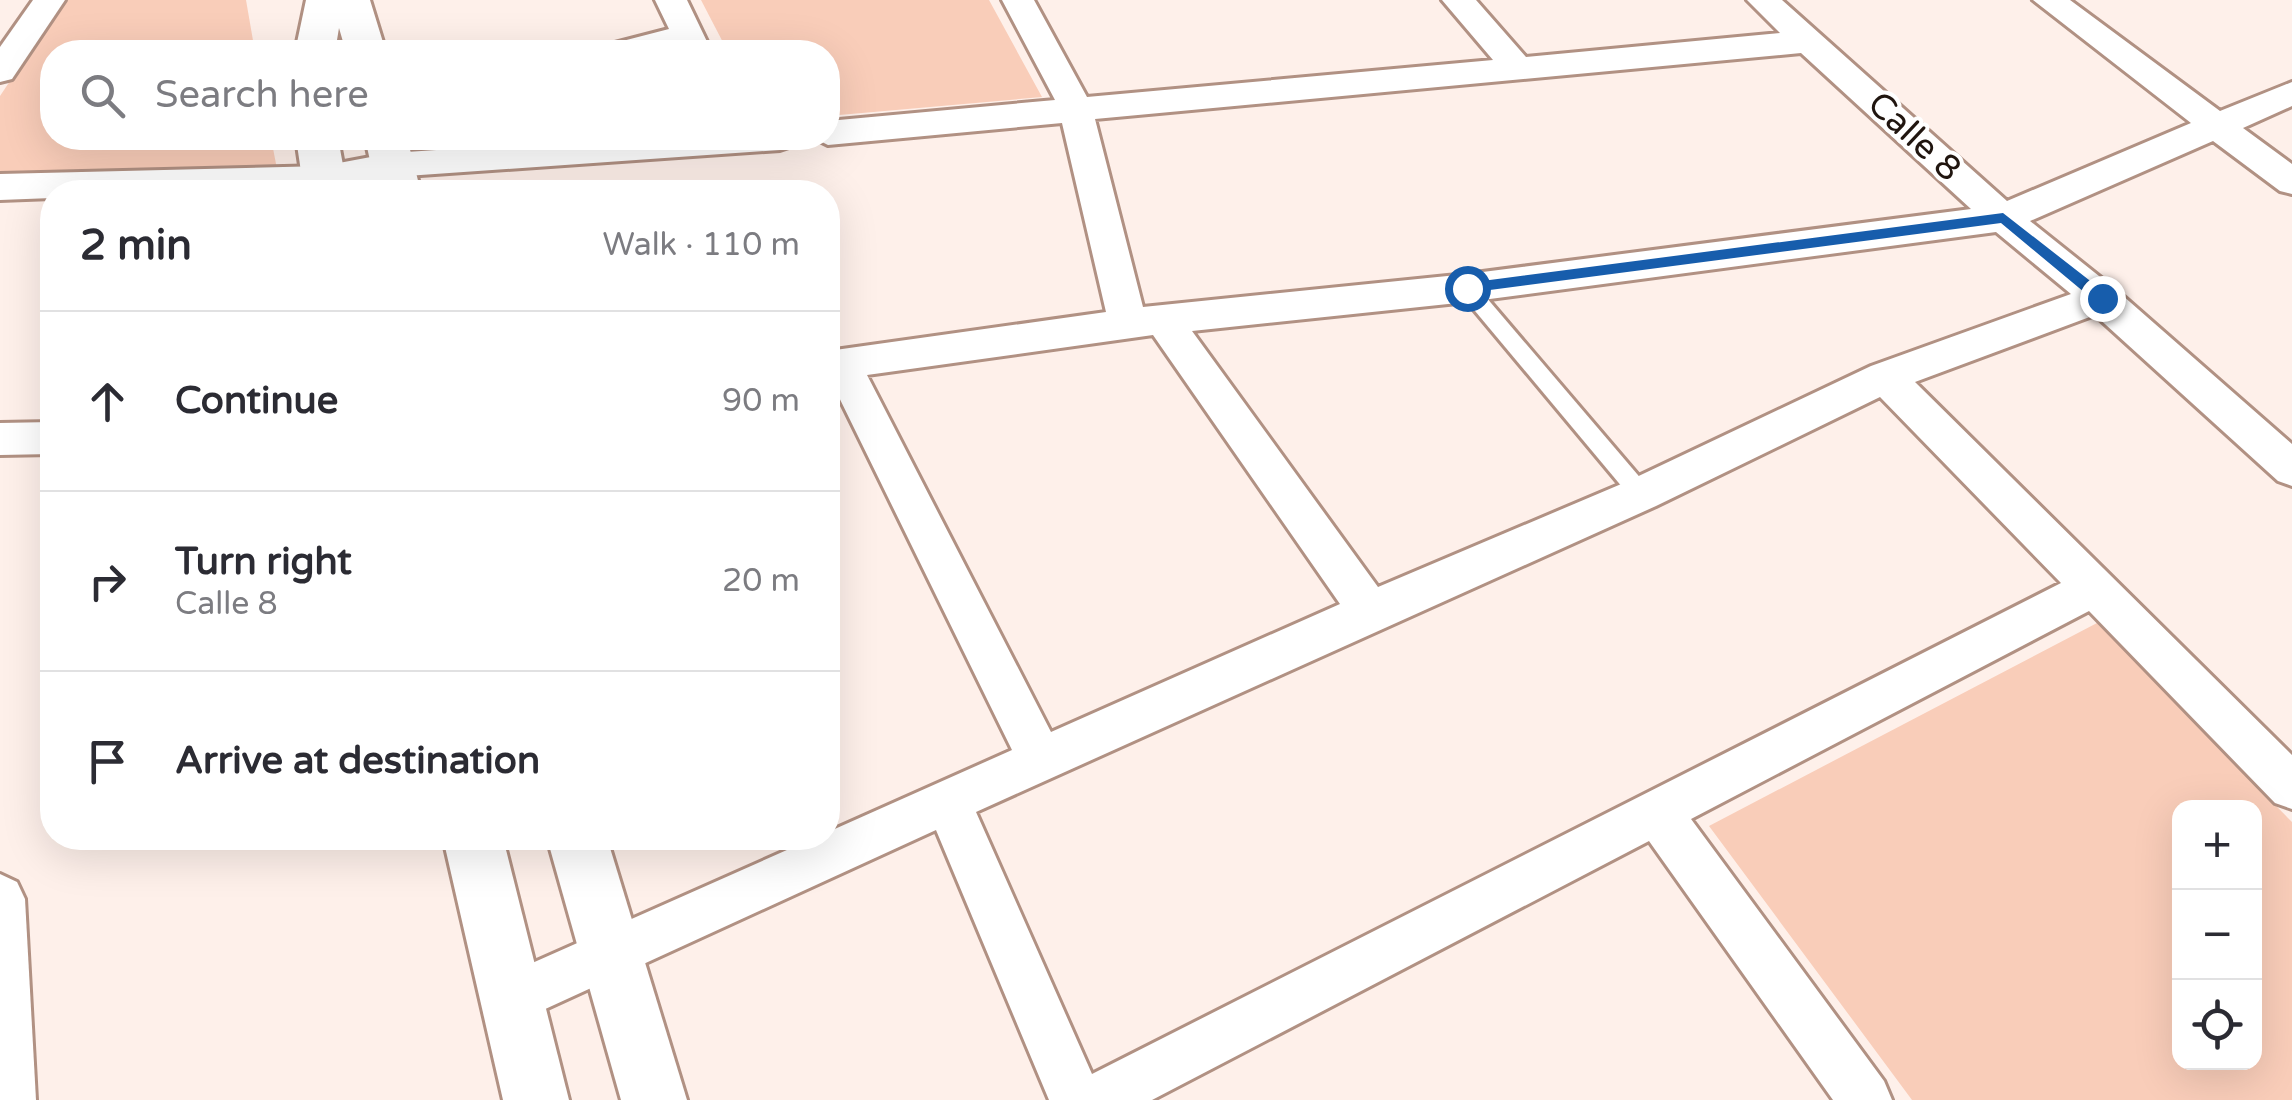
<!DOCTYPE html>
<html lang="en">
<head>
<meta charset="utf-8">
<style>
  body { margin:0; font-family:"Varela Round",sans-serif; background:#f2f2f3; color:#2b2b33 }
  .controls { position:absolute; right:30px; bottom:30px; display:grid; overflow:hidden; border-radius:20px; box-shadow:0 10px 40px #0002 }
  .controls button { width:90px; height:90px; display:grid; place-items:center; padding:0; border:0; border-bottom:2px solid #e1e1e2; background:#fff; color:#2b2b33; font:50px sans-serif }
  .stop { position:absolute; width:30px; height:30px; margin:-22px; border:8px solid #175dac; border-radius:50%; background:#fff }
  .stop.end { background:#175dac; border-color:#fff; box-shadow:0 2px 10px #0008 }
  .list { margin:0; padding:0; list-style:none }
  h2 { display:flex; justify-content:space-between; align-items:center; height:130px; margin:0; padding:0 40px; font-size:42px }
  h2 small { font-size:32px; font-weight:400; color:#7c7c81 }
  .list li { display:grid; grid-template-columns:65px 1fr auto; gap:30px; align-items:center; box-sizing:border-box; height:180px; padding:0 40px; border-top:2px solid #e1e1e2 }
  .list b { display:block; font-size:38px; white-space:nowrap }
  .list p { margin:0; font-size:32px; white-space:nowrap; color:#7c7c81 }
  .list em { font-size:32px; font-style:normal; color:#7c7c81 }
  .icon { flex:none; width:55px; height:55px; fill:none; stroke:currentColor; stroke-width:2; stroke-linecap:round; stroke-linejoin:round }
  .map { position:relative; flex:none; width:2292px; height:1100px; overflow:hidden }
  .search { position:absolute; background:#fff; box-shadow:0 10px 40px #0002; left:40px; top:40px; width:800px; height:110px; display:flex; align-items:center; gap:25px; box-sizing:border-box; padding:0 35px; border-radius:40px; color:#7c7c81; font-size:38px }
  .panel { position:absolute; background:#fff; box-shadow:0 10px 40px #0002; left:40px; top:180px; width:800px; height:670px; border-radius:40px }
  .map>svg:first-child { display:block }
  .green { fill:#f9cdb9; fill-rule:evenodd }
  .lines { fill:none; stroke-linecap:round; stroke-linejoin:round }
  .service-casing { stroke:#b19183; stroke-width:6 }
  .minor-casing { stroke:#b19183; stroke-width:6 }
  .tertiary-casing { stroke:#b19183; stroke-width:6 }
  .service { fill:#fff; fill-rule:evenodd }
  .minor { fill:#fff; fill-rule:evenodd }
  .tertiary { fill:#fff; fill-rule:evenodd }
  .route { fill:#175dac }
  .labels { text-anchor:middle; stroke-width:8; stroke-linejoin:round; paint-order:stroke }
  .street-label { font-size:35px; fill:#20150f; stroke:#fff }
</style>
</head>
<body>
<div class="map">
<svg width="2292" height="1100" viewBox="0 0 2292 1100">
  <rect width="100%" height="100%" fill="#fef0ea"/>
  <g class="green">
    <polygon points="64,0 246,0 255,52 52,52 52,138 271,138 277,169 0,174 0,96"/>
    <polygon points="701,0 989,0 1042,97 828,116 828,52 728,52"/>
    <path d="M2097,623L2292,822V1100H1912L1709,826ZM2180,808H2254V1062H2180Z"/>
  </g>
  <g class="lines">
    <defs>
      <polygon id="service" points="1467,281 1474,283 1649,488 1652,494 1649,500 1633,500 1460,293 1457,288 1460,283"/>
      <g id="minor">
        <polygon points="33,0 65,0 12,79 0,82 0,47"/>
        <polygon points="655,0 687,0 712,52 680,52 678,48 662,52 607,52 611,44 669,29"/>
        <path d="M1002,0H1034L1087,97L1493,60L1442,0H1476L1526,57L1780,33L1747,0H1782L2007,201L2191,123L2033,0H2070L2220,111L2292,82V106L2243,128L2292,164V194L2280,191L2213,141L2030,221L2114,288L2292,444V486L2278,481L2095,315L1915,382L2292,755V809L2275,803L2089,611L1691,819L1884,1081L1892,1100H1833L1649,841L1152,1100H1049L936,830L530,1016L512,1024L494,1016L486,998L494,980L814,838H828V832L1012,750L831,381H828V351L1106,312L1062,123L828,145L814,138H828V121L1055,100ZM1801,53L1971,209L1467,274L1143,307L1095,119ZM1996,232L2071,294L1871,366L1626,482L1378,587L1192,331L1467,302ZM1153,335L1340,604L1051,732L867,375ZM1880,397L2061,583L1092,1074L976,812L1656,506Z"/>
        <polygon points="614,138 797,138 792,146 780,150 392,177 323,190 52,192 52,198 0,200 0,174 323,166 392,153"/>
        <polygon points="52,422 52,454 0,455 0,423"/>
        <polygon points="0,874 17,882 25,899 36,1100 0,1100"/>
      </g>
      <g id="tertiary">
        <polygon points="306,0 370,0 386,52 346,52 339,28 335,52 295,52"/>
        <polygon points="296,138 338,138 348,192 304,192"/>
        <polygon points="365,138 407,138 421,192 377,192"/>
        <polygon points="443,838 503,838 569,1100 503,1100"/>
        <polygon points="547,838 607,838 687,1100 621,1100"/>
      </g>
    </defs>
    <use href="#service" class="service-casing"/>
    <use href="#minor" class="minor-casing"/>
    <use href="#tertiary" class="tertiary-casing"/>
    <use href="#service" class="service"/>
    <use href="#minor" class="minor"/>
    <use href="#tertiary" class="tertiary"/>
  </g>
  <polygon class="route" points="2003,213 2107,294 2107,302 2096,302 2001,223 1467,293 1460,288 1467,283"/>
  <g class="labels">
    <g class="street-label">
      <text transform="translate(1915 136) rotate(43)" y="12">Calle 8</text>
    </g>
  </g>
</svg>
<div class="controls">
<button>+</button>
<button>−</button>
<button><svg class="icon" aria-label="locate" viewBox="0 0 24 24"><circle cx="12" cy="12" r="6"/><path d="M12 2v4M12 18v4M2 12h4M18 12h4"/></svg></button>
</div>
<div class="stop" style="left:1467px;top:288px"></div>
<div class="stop end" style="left:2102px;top:298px"></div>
<div class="search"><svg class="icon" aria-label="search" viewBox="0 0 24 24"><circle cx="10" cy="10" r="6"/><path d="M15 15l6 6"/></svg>Search here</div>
<section class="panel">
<h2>2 min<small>Walk · 110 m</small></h2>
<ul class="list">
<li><svg class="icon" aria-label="ahead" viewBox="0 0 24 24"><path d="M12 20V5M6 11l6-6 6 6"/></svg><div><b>Continue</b></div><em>90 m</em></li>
<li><svg class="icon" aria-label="right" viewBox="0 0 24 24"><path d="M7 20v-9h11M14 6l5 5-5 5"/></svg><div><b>Turn right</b><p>Calle 8</p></div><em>20 m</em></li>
<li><svg class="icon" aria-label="arrive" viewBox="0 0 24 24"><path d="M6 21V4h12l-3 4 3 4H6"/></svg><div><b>Arrive at destination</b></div></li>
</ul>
</section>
</div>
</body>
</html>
